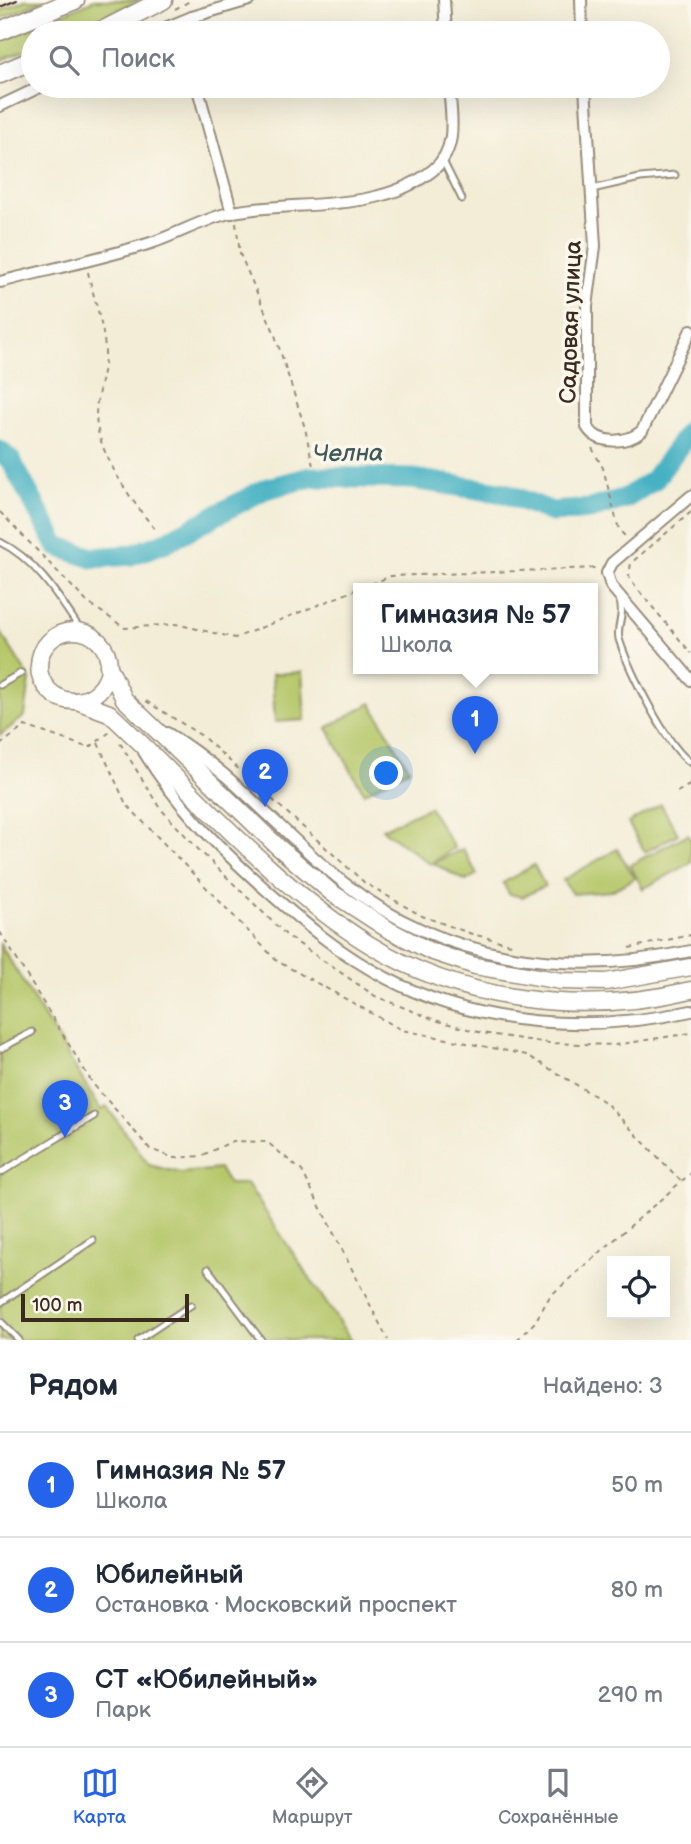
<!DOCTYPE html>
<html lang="ru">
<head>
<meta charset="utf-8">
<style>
  body { margin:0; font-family:"Balsamiq Sans",sans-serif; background:#f6f6f7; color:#1f2937 }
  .controls { position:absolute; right:21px; bottom:21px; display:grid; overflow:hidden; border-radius:0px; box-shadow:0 7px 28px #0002 }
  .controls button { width:63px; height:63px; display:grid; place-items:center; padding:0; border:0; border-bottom:2px solid #e0e1e3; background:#fff; color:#1f2937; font:35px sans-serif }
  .scale { position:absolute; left:21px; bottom:18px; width:168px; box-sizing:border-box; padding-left:7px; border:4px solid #3b2a1e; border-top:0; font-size:19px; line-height:24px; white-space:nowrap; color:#3b2a1e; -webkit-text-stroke:5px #fbf7ec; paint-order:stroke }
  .you { position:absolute; left:387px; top:774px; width:24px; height:24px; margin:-18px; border:5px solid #fff; border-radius:50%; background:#1a73e8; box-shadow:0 0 0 10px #1a73e833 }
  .badge { display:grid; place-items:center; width:46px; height:46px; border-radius:50%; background:#2563eb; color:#fff; font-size:23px; font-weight:700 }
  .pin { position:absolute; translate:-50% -58px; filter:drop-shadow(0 2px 4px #0008) }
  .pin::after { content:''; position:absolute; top:37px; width:24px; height:21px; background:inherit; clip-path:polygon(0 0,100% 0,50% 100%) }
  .popup { position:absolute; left:353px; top:583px; width:245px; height:91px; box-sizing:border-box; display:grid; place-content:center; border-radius:0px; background:#fff; filter:drop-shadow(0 2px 5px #0005); font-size:23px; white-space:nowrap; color:#747a83 }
  .popup b { font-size:26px; color:#1f2937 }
  .popup::after { content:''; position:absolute; left:50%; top:100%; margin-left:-14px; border:14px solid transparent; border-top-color:#fff }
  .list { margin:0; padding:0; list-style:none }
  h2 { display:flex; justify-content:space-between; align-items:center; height:91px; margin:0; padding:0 28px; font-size:30px }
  h2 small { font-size:23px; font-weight:400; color:#747a83 }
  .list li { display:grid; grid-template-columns:46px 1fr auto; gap:21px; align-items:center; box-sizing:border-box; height:105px; padding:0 28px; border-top:2px solid #e0e1e3 }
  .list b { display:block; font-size:26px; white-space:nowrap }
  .list p { margin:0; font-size:23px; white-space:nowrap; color:#747a83 }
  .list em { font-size:23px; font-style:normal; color:#747a83 }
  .icon { flex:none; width:38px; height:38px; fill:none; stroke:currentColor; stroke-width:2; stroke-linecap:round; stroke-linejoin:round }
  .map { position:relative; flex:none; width:691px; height:1340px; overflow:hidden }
  .search { position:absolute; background:#fff; box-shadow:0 7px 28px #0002; left:21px; right:21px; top:21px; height:77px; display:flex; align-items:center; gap:18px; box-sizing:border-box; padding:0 24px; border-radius:38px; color:#747a83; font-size:26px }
  .sheet { height:406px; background:#fff }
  nav { display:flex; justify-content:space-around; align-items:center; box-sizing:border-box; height:98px; border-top:2px solid #e0e1e3; background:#fff; font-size:19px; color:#747a83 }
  nav a { display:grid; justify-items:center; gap:4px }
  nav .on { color:#2563eb }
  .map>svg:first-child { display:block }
  .green { fill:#b6c76a; stroke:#787844; stroke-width:2 }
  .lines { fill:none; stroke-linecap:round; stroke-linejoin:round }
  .river { stroke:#45b1c2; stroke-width:21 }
  .service-casing { stroke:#978c7a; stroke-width:9 }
  .minor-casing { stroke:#978c7a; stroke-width:14 }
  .secondary-casing { stroke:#978c7a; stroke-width:19 }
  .primary-casing { stroke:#978c7a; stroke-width:21 }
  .path { stroke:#978c7a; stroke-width:2; stroke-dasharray:5 5; stroke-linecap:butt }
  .service { stroke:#fff; stroke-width:5 }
  .minor { stroke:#fff; stroke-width:10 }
  .secondary { stroke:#fff; stroke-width:16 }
  .primary { stroke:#fff; stroke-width:18 }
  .tram { stroke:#3b2a1e; stroke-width:2 }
  .labels { text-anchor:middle; stroke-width:7; stroke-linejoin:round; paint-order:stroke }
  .street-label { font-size:23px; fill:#3b2a1e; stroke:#fbf7ec }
  .water-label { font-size:24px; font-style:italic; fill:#3e5957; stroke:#fbf7ec }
</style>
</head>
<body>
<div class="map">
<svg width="691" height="1340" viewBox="0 0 691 1340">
  <rect width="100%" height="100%" fill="#fbf7ec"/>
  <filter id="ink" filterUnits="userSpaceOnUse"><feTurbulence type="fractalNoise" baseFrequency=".0143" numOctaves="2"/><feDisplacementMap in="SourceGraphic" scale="14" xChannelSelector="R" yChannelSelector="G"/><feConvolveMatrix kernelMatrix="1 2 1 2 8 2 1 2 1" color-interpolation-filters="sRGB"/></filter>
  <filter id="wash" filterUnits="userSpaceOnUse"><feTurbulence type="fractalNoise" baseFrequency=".00686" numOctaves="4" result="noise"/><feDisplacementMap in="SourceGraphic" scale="28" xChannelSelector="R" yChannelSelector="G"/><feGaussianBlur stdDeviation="1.57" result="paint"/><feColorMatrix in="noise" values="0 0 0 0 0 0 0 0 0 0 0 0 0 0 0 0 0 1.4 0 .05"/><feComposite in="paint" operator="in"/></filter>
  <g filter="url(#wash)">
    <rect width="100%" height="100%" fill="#f3edd7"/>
    <g class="green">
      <polygon points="25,0 45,0 0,19 0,11"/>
      <polygon points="94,0 140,0 67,33 33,33 33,47 0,61 0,41"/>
      <polygon points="0,631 30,679 25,716 0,735"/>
      <polygon points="302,672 305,720 275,722 272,674"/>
      <polygon points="371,703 409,769 364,793 327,728"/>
      <polygon points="661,804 678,834 645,852 628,823"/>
      <polygon points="429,807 454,848 430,864 382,829"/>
      <polygon points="688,834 691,839 691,863 643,889 630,865"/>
      <polygon points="463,849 477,874 466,881 433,863"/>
      <polygon points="617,849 635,878 611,891 572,894 563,880"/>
      <polygon points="534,865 545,886 522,897 509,894 503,883"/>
      <polygon points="0,944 101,1110 107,1107 149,1165 181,1173 219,1169 229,1184 247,1184 351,1340 0,1340"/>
    </g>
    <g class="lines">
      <polyline class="river" points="0,451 11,461 57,546 93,558 131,555 164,543 265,489 311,477 413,479 505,493 552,512 590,509 626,498 654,480 691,429"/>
    </g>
  </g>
  <g filter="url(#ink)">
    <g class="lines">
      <defs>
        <g id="service">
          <polyline points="442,159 462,199"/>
          <polyline points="592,189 640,178 675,175"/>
          <path d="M0,542C37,560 60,599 82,632"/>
          <path d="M620,602C625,614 616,627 619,639C629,670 666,746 691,763"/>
          <polyline points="0,685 21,673"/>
          <polyline points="0,1049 32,1032"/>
          <polyline points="0,1173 94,1116"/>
          <polyline points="208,1269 261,1340"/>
          <polyline points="0,1303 93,1240"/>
          <polyline points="0,1321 19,1340"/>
          <polyline points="138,1340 191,1305"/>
        </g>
        <g id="minor">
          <polyline points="444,0 446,33"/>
          <polyline points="581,0 582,33"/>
          <polyline points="153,33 192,17 249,0"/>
          <polyline points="187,33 192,17"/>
          <polyline points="197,86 232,213"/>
          <path d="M585,86L595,246L587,306V427C598,445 626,444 642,431L691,330"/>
          <polyline points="0,106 42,86"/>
          <path d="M0,282C51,269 104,258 154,242C180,233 206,218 233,212C298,200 379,214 433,170C459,149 451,115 449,86"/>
          <polyline points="691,496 612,563 607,573 611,586 691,680"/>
          <path d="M167,733C234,773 283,835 344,883C445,962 568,977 691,951"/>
          <path d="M144,752C176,805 217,846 263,887C301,921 340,954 386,978C479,1027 590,1033 691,1011"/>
        </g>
        <g id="secondary">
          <circle cx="74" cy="666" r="35"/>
          <polyline points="108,665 124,699 277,846 332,893 389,930 430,951 475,966 561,981 606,982 691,967"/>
          <path d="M77,701L109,713C193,790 270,882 367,943C463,1003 583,1016 691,990"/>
        </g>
        <g id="primary">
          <polyline points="0,31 75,0"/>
          <polyline points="98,33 163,0"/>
          <polyline points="0,74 33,60"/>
        </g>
      </defs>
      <use href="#service" class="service-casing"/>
      <use href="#minor" class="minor-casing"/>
      <use href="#secondary" class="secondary-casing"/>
      <use href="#primary" class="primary-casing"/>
      <g class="path">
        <polyline points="175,9 192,0"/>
        <polyline points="236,223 240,254 274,332 305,428 313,466"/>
        <path d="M88,272C93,296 106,332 105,356C104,379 93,401 97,425C101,457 135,507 157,531"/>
        <polyline points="592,448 603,468 619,530 625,536"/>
        <polyline points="0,512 87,602 125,628 176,624 235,638 358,589"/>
        <polyline points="691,512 631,563 629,576 634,585 691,653"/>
        <polyline points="362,588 391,576 596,568"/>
        <polyline points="146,701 202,736 365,883 422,916 472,934 515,945"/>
        <polyline points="98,743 126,804 277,961 402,1030 527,1055 605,1102 680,1180"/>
        <polyline points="120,743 159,807 198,849 286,935 375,996 435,1020 482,1033 549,1043 615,1045 691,1033"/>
        <polyline points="0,745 25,726 89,748 110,732"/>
        <polyline points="677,792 691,784"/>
        <polyline points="0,932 93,1084 150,1149 174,1158 201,1156 233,1141 267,1142 302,1171 388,1340"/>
        <polyline points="629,948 691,935"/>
        <polyline points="517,1340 535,1322 550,1296 691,1173"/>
      </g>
      <use href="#service" class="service"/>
      <use href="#minor" class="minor"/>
      <use href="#secondary" class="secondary"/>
      <use href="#primary" class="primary"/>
      <polyline class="tram" points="0,7 17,0"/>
    </g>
  </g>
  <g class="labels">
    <g class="street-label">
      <text transform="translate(570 322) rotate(-88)" y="8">Садовая улица</text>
    </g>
    <g class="water-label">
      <text transform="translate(348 453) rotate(-1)" y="8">Челна</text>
    </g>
  </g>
</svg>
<div class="controls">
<button><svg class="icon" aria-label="locate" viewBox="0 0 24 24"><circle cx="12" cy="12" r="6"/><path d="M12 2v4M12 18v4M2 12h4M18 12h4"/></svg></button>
</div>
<div class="scale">100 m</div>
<div class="you"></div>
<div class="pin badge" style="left:475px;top:754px">1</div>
<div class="popup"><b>Гимназия № 57</b>Школа</div>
<div class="pin badge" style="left:265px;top:807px">2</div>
<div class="pin badge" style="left:65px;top:1138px">3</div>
<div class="search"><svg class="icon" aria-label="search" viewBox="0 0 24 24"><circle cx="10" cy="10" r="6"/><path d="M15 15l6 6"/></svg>Поиск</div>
</div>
<section class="sheet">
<h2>Рядом<small>Найдено: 3</small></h2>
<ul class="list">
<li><span class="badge">1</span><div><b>Гимназия № 57</b><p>Школа</p></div><em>50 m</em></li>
<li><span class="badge">2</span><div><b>Юбилейный</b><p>Остановка · Московский проспект</p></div><em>80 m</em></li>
<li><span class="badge">3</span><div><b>СТ «Юбилейный»</b><p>Парк</p></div><em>290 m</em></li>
</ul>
</section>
<nav>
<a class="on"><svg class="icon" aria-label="map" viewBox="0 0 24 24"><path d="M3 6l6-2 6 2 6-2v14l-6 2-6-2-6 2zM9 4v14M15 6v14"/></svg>Карта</a>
<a><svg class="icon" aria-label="directions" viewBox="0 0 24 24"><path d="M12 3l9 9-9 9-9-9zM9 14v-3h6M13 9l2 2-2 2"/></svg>Маршрут</a>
<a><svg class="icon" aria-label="saved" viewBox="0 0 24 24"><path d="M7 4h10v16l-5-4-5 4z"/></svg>Сохранённые</a>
</nav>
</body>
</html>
